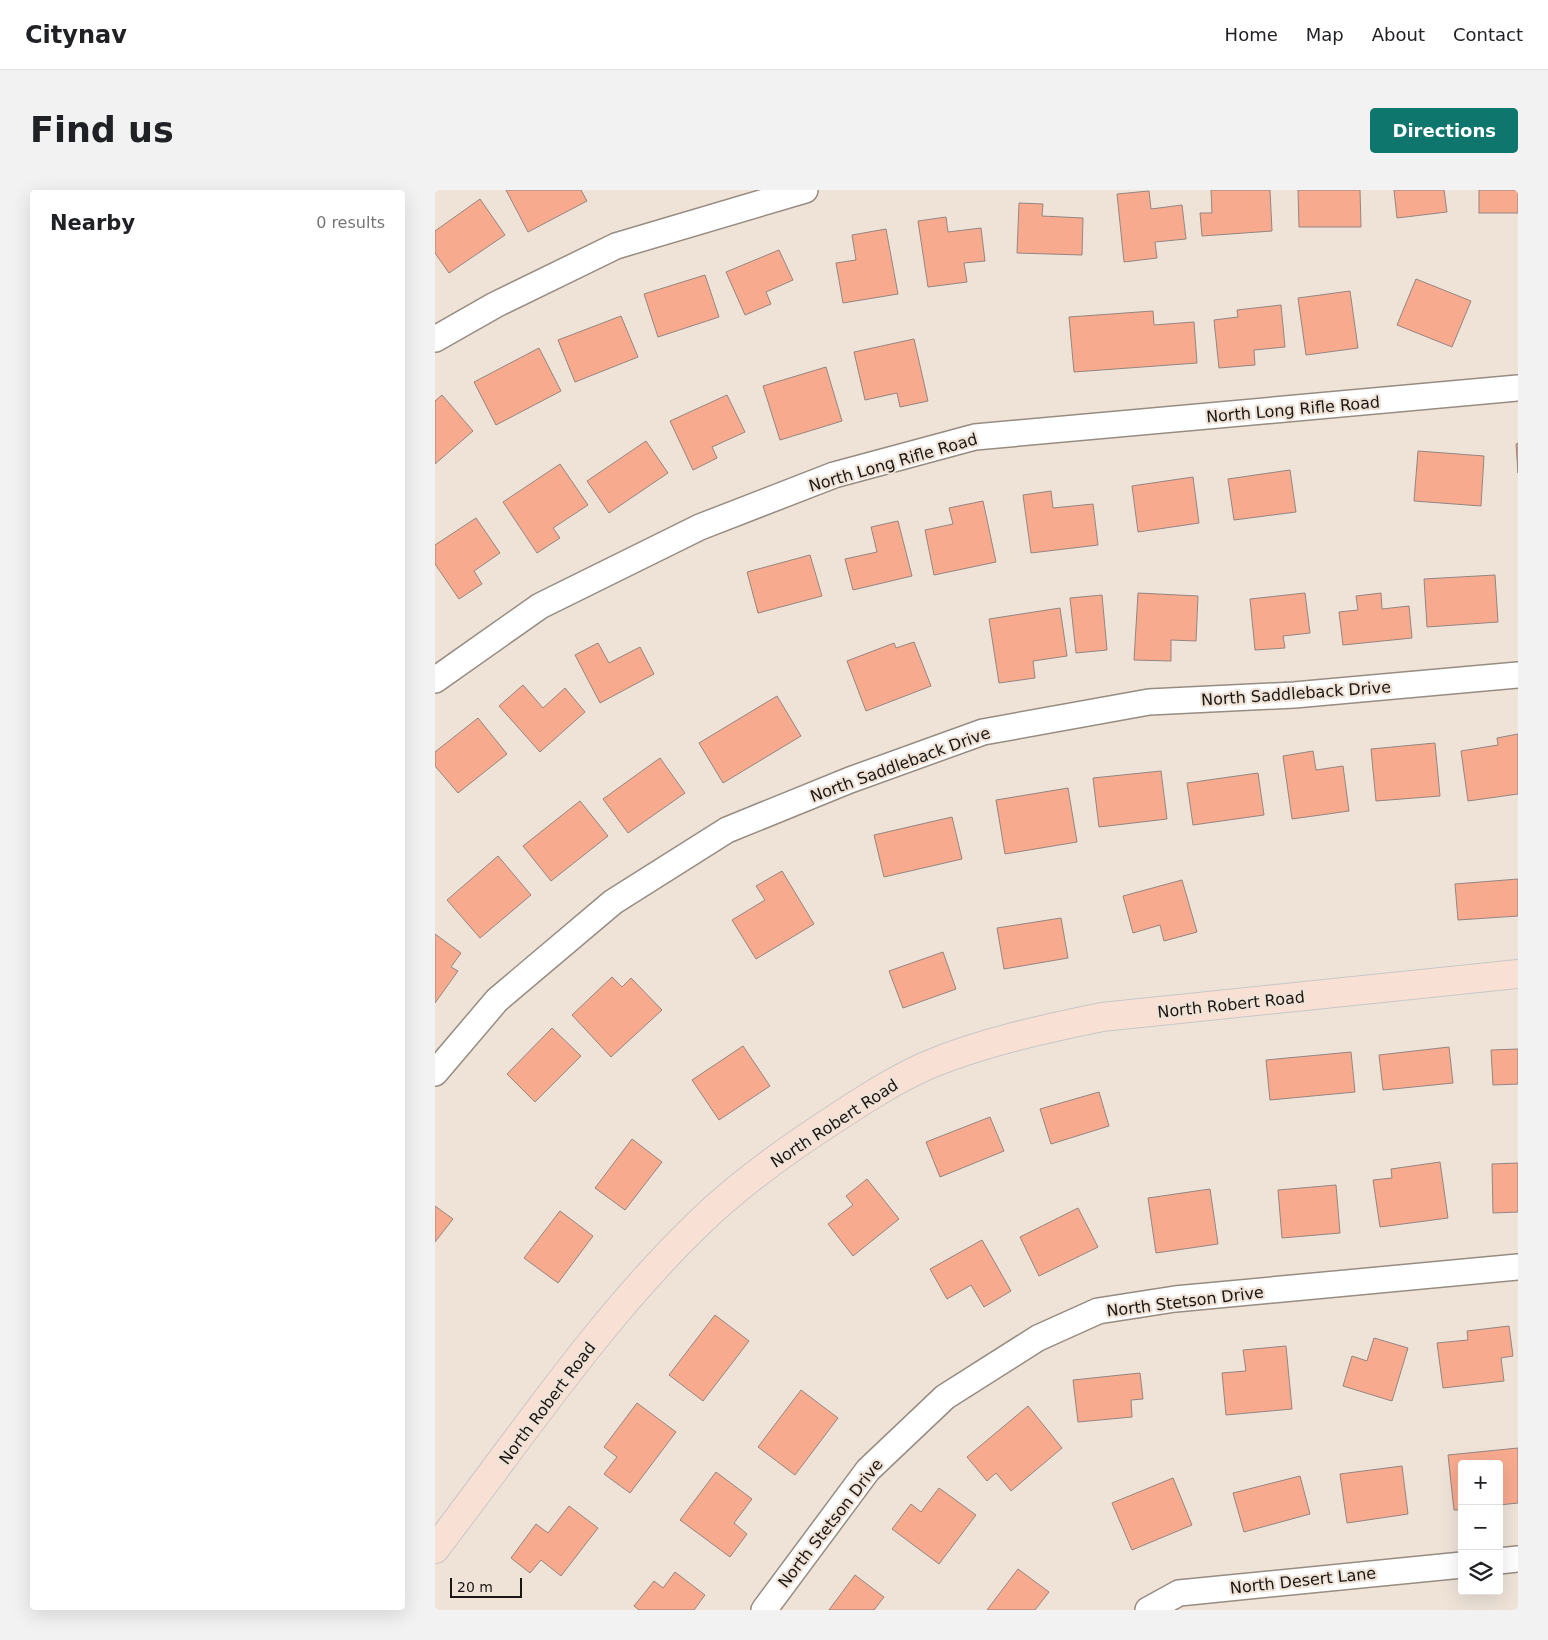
<!DOCTYPE html>
<html lang="en">
<head>
<meta charset="utf-8">
<style>
  body { margin:0; font-family:"DejaVu Sans",sans-serif; background:#f2f2f2; color:#202124 }
  .controls { position:absolute; right:15px; bottom:15px; display:grid; overflow:hidden; border-radius:5px; box-shadow:0 5px 20px #0002 }
  .controls button { width:45px; height:45px; display:grid; place-items:center; padding:0; border:0; border-bottom:1px solid #e0e0e0; background:#fff; color:#202124; font:25px sans-serif }
  .scale { position:absolute; left:15px; bottom:12px; width:72px; box-sizing:border-box; padding-left:5px; border:2px solid #1b1613; border-top:0; font-size:14px; line-height:18px; white-space:nowrap; color:#1b1613; -webkit-text-stroke:4px #efe3d8; paint-order:stroke }
  .list { margin:0; padding:0; list-style:none }
  h2 { display:flex; justify-content:space-between; align-items:center; height:65px; margin:0; padding:0 20px; font-size:21px }
  h2 small { font-size:16px; font-weight:400; color:#757577 }
  .icon { flex:none; width:28px; height:28px; fill:none; stroke:currentColor; stroke-width:2; stroke-linecap:round; stroke-linejoin:round }
  .map { position:relative; flex:none; width:1083px; height:1420px; overflow:hidden; border-radius:5px }
  header { display:flex; align-items:center; gap:30px; box-sizing:border-box; height:70px; padding:0 25px; background:#fff; border-bottom:1px solid #e0e0e0 }
  header strong { font-size:24px }
  nav { display:flex; gap:28px; margin-inline-start:auto; font-size:18px }
  .intro { display:flex; align-items:center; justify-content:space-between; box-sizing:border-box; height:120px; padding:0 30px }
  h1 { margin:0; font-size:35px }
  .button { padding:12px 22px; border-radius:5px; background:#0f766e; color:#fff; font-size:18px; font-weight:700 }
  main { display:flex; gap:30px; padding:0 30px }
  aside { flex:1; background:#fff; border-radius:5px; box-shadow:0 5px 20px #0002 }
  .map>svg:first-child { display:block }
  .building { fill:#f8aa8f; stroke:#948580 }
  .lines { fill:none; stroke-linecap:round; stroke-linejoin:round }
  .minor-casing { stroke:#978c82; stroke-width:28 }
  .major-casing { stroke:#c8c7c6; stroke-width:30 }
  .minor { stroke:#fff; stroke-width:25 }
  .major { stroke:#f8e1d4; stroke-width:28 }
  .labels { text-anchor:middle; stroke-width:4.5; stroke-linejoin:round; paint-order:stroke }
  .street-label { font-size:16px; fill:#1b1613; stroke:#efe3d8 }
</style>
</head>
<body>
<header>
<strong>Citynav</strong>
<nav><a>Home</a><a>Map</a><a>About</a><a>Contact</a></nav>
</header>
<div class="intro"><h1>Find us</h1><a class="button">Directions</a></div>
<main>
<aside>
<h2>Nearby<small>0 results</small></h2>
<ul class="list">
</ul>
</aside>
<div class="map">
<svg width="1083" height="1420" viewBox="0 0 1083 1420">
  <rect width="100%" height="100%" fill="#efe3d8"/>
  <g class="building">
    <polygon points="71,0 146,0 152,11 93,42"/>
    <polygon points="776,0 835,0 837,41 767,46 765,23 777,23"/>
    <polygon points="863,0 925,0 926,37 864,37"/>
    <polygon points="959,0 1009,0 1012,22 962,28"/>
    <rect x="1044" y="0" width="39" height="23"/>
    <polygon points="714,1 716,19 747,15 751,49 720,52 722,68 689,72 682,4"/>
    <polygon points="45,9 70,45 14,83 0,63 0,41"/>
    <polygon points="584,13 608,14 607,26 648,28 647,65 582,63"/>
    <polygon points="511,27 513,42 546,38 550,71 529,73 532,92 493,97 483,31"/>
    <polygon points="451,39 463,104 408,113 401,73 421,70 417,45"/>
    <polygon points="344,60 358,90 331,102 336,114 310,125 291,82"/>
    <polygon points="270,85 284,127 223,147 209,104"/>
    <polygon points="981,89 1036,111 1017,157 962,135"/>
    <polygon points="915,101 923,158 871,165 863,108"/>
    <polygon points="846,115 850,157 819,160 820,175 784,178 779,130 803,127 802,120"/>
    <polygon points="718,121 719,135 759,132 762,173 639,182 634,127"/>
    <polygon points="186,126 203,167 140,192 123,150"/>
    <polygon points="479,149 493,211 465,217 462,203 430,210 419,162"/>
    <polygon points="104,158 126,201 61,235 39,192"/>
    <polygon points="391,177 407,231 345,250 328,196"/>
    <polygon points="7,205 38,241 0,274 0,211"/>
    <polygon points="292,205 310,242 277,257 282,268 258,280 235,231"/>
    <polygon points="211,251 233,283 174,323 152,291"/>
    <polygon points="1083,253 1083,283 1081,254"/>
    <polygon points="983,261 1049,266 1046,316 979,311"/>
    <polygon points="125,274 153,315 118,338 125,348 102,363 68,312"/>
    <polygon points="855,280 861,322 799,330 793,289"/>
    <polygon points="758,287 764,333 703,342 697,296"/>
    <polygon points="616,301 618,318 658,314 663,355 596,363 588,305"/>
    <polygon points="548,311 561,372 499,385 490,340 518,334 514,318"/>
    <polygon points="41,328 65,363 39,381 47,394 24,409 0,374 0,355"/>
    <polygon points="463,331 477,386 418,400 410,369 442,362 436,337"/>
    <polygon points="375,365 387,406 323,423 312,382"/>
    <polygon points="1060,385 1063,432 992,437 989,389"/>
    <polygon points="703,403 763,406 761,451 736,450 736,471 699,470"/>
    <polygon points="870,403 875,443 848,446 850,458 820,460 815,409"/>
    <polygon points="946,403 947,419 974,416 977,448 908,455 904,422 923,420 921,406"/>
    <polygon points="667,405 672,460 641,463 635,408"/>
    <polygon points="625,418 632,466 598,471 600,488 564,493 554,429"/>
    <polygon points="479,452 496,496 431,521 412,471 459,453 461,458"/>
    <polygon points="163,453 174,473 205,457 219,484 165,513 140,465"/>
    <polygon points="88,495 108,518 130,498 150,522 105,562 64,516"/>
    <polygon points="342,506 366,546 288,593 264,553"/>
    <polygon points="43,528 72,564 23,603 0,576 0,562"/>
    <polygon points="1083,544 1083,604 1033,611 1026,561 1063,555 1062,548"/>
    <polygon points="1000,553 1005,606 941,611 936,559"/>
    <polygon points="878,561 881,580 908,576 914,621 857,629 848,566"/>
    <polygon points="225,568 250,603 193,643 168,609"/>
    <polygon points="726,581 732,629 664,637 658,588"/>
    <polygon points="823,583 829,625 758,635 752,593"/>
    <polygon points="633,598 642,652 570,664 561,610"/>
    <polygon points="145,611 173,646 116,691 88,656"/>
    <polygon points="517,627 527,669 449,687 439,645"/>
    <polygon points="63,666 96,705 45,748 12,710"/>
    <polygon points="347,681 379,734 321,769 297,730 330,710 321,696"/>
    <polygon points="1083,689 1083,726 1023,730 1020,694"/>
    <polygon points="747,690 762,742 729,751 725,735 698,743 688,706"/>
    <polygon points="626,728 633,768 569,779 562,738"/>
    <polygon points="0,744 26,763 16,777 23,781 0,813"/>
    <polygon points="508,762 521,799 468,818 454,781"/>
    <polygon points="177,787 187,797 196,788 227,820 176,867 137,825"/>
    <polygon points="117,838 146,866 100,912 72,884"/>
    <polygon points="308,856 335,896 284,930 257,890"/>
    <polygon points="1014,857 1018,893 948,900 944,865"/>
    <polygon points="1083,859 1083,894 1058,895 1056,860"/>
    <polygon points="916,862 920,902 835,910 831,870"/>
    <polygon points="664,902 674,936 616,954 605,919"/>
    <polygon points="555,927 569,961 505,987 491,952"/>
    <polygon points="197,949 227,972 190,1020 160,998"/>
    <polygon points="1005,972 1013,1028 945,1037 938,990 957,988 956,979"/>
    <polygon points="1083,973 1083,1022 1058,1023 1057,974"/>
    <polygon points="432,989 464,1029 418,1066 393,1034 418,1015 411,1006"/>
    <polygon points="901,995 905,1043 847,1048 843,1000"/>
    <polygon points="775,999 783,1054 721,1063 713,1008"/>
    <polygon points="0,1016 18,1029 0,1052"/>
    <polygon points="643,1018 663,1057 604,1086 585,1047"/>
    <polygon points="125,1021 158,1046 123,1093 89,1068"/>
    <polygon points="547,1050 576,1101 549,1117 536,1095 512,1109 495,1079"/>
    <polygon points="280,1125 314,1151 268,1211 234,1185"/>
    <polygon points="1074,1136 1078,1166 1066,1168 1069,1191 1008,1198 1002,1153 1033,1150 1032,1141"/>
    <polygon points="939,1148 973,1158 957,1211 908,1196 917,1166 932,1171"/>
    <polygon points="851,1156 857,1219 791,1225 787,1183 811,1181 808,1160"/>
    <polygon points="705,1183 708,1209 696,1210 697,1227 643,1232 638,1190"/>
    <polygon points="366,1200 403,1228 360,1285 323,1257"/>
    <polygon points="202,1213 241,1242 195,1303 169,1284 182,1267 169,1257"/>
    <polygon points="593,1216 627,1258 576,1301 561,1283 552,1291 532,1267"/>
    <polygon points="1083,1258 1083,1313 1064,1315 1064,1274 1027,1274 1027,1320 1019,1320 1013,1265"/>
    <polygon points="967,1276 973,1324 912,1333 905,1284"/>
    <polygon points="281,1282 317,1309 299,1333 312,1344 295,1367 245,1330"/>
    <polygon points="865,1286 875,1324 809,1342 798,1303"/>
    <polygon points="738,1288 757,1335 697,1360 677,1313"/>
    <polygon points="504,1298 541,1325 504,1374 457,1339 476,1314 486,1322"/>
    <polygon points="134,1316 163,1338 126,1386 106,1370 95,1383 76,1368 101,1334 113,1343"/>
    <polygon points="583,1379 614,1402 600,1420 552,1420"/>
    <polygon points="240,1382 270,1405 259,1420 204,1420 199,1416 219,1391 228,1398"/>
    <polygon points="420,1385 449,1407 439,1420 394,1420"/>
  </g>
  <g class="lines">
    <defs>
      <g id="minor">
        <polyline points="0,149 60,115 181,56 370,0"/>
        <polyline points="0,490 105,416 265,337 399,285 540,247 1083,198"/>
        <polyline points="0,883 62,810 178,712 292,640 415,590 548,542 714,512 859,505 1083,485"/>
        <polyline points="1064,1371 1083,1369"/>
        <polyline points="329,1420 433,1280 510,1207 603,1148 663,1121 740,1109 1083,1077"/>
        <polyline points="713,1420 744,1403 1027,1375"/>
      </g>
      <path id="major" d="M0,1359C83,1251 166,1127 264,1033C305,993 353,959 401,928C430,909 461,889 493,875C548,852 609,839 667,827L1083,784"/>
    </defs>
    <use href="#minor" class="minor-casing"/>
    <use href="#major" class="major-casing"/>
    <use href="#minor" class="minor"/>
    <use href="#major" class="major"/>
  </g>
  <g class="labels">
    <g class="street-label">
      <text transform="translate(858 219) rotate(-5)" y="6">North Long Rifle Road</text>
      <text transform="translate(458 272) rotate(-16)" y="6">North Long Rifle Road</text>
      <text transform="translate(861 503) rotate(-4)" y="6">North Saddleback Drive</text>
      <text transform="translate(465 574) rotate(-20)" y="6">North Saddleback Drive</text>
      <text transform="translate(796 814) rotate(-6)" y="6">North Robert Road</text>
      <text transform="translate(399 933) rotate(-33)" y="6">North Robert Road</text>
      <text transform="translate(750 1111) rotate(-7)" y="6">North Stetson Drive</text>
      <text transform="translate(112 1213) rotate(-53)" y="6">North Robert Road</text>
      <text transform="translate(395 1333) rotate(-52)" y="6">North Stetson Drive</text>
      <text transform="translate(868 1390) rotate(-6)" y="6">North Desert Lane</text>
    </g>
  </g>
</svg>
<div class="controls">
<button>+</button>
<button>−</button>
<button><svg class="icon" aria-label="layers" viewBox="0 0 24 24"><path d="M12 4l9 5-9 5-9-5zM3 14l9 5 9-5"/></svg></button>
</div>
<div class="scale">20 m</div>
</div>
</main>
</body>
</html>
